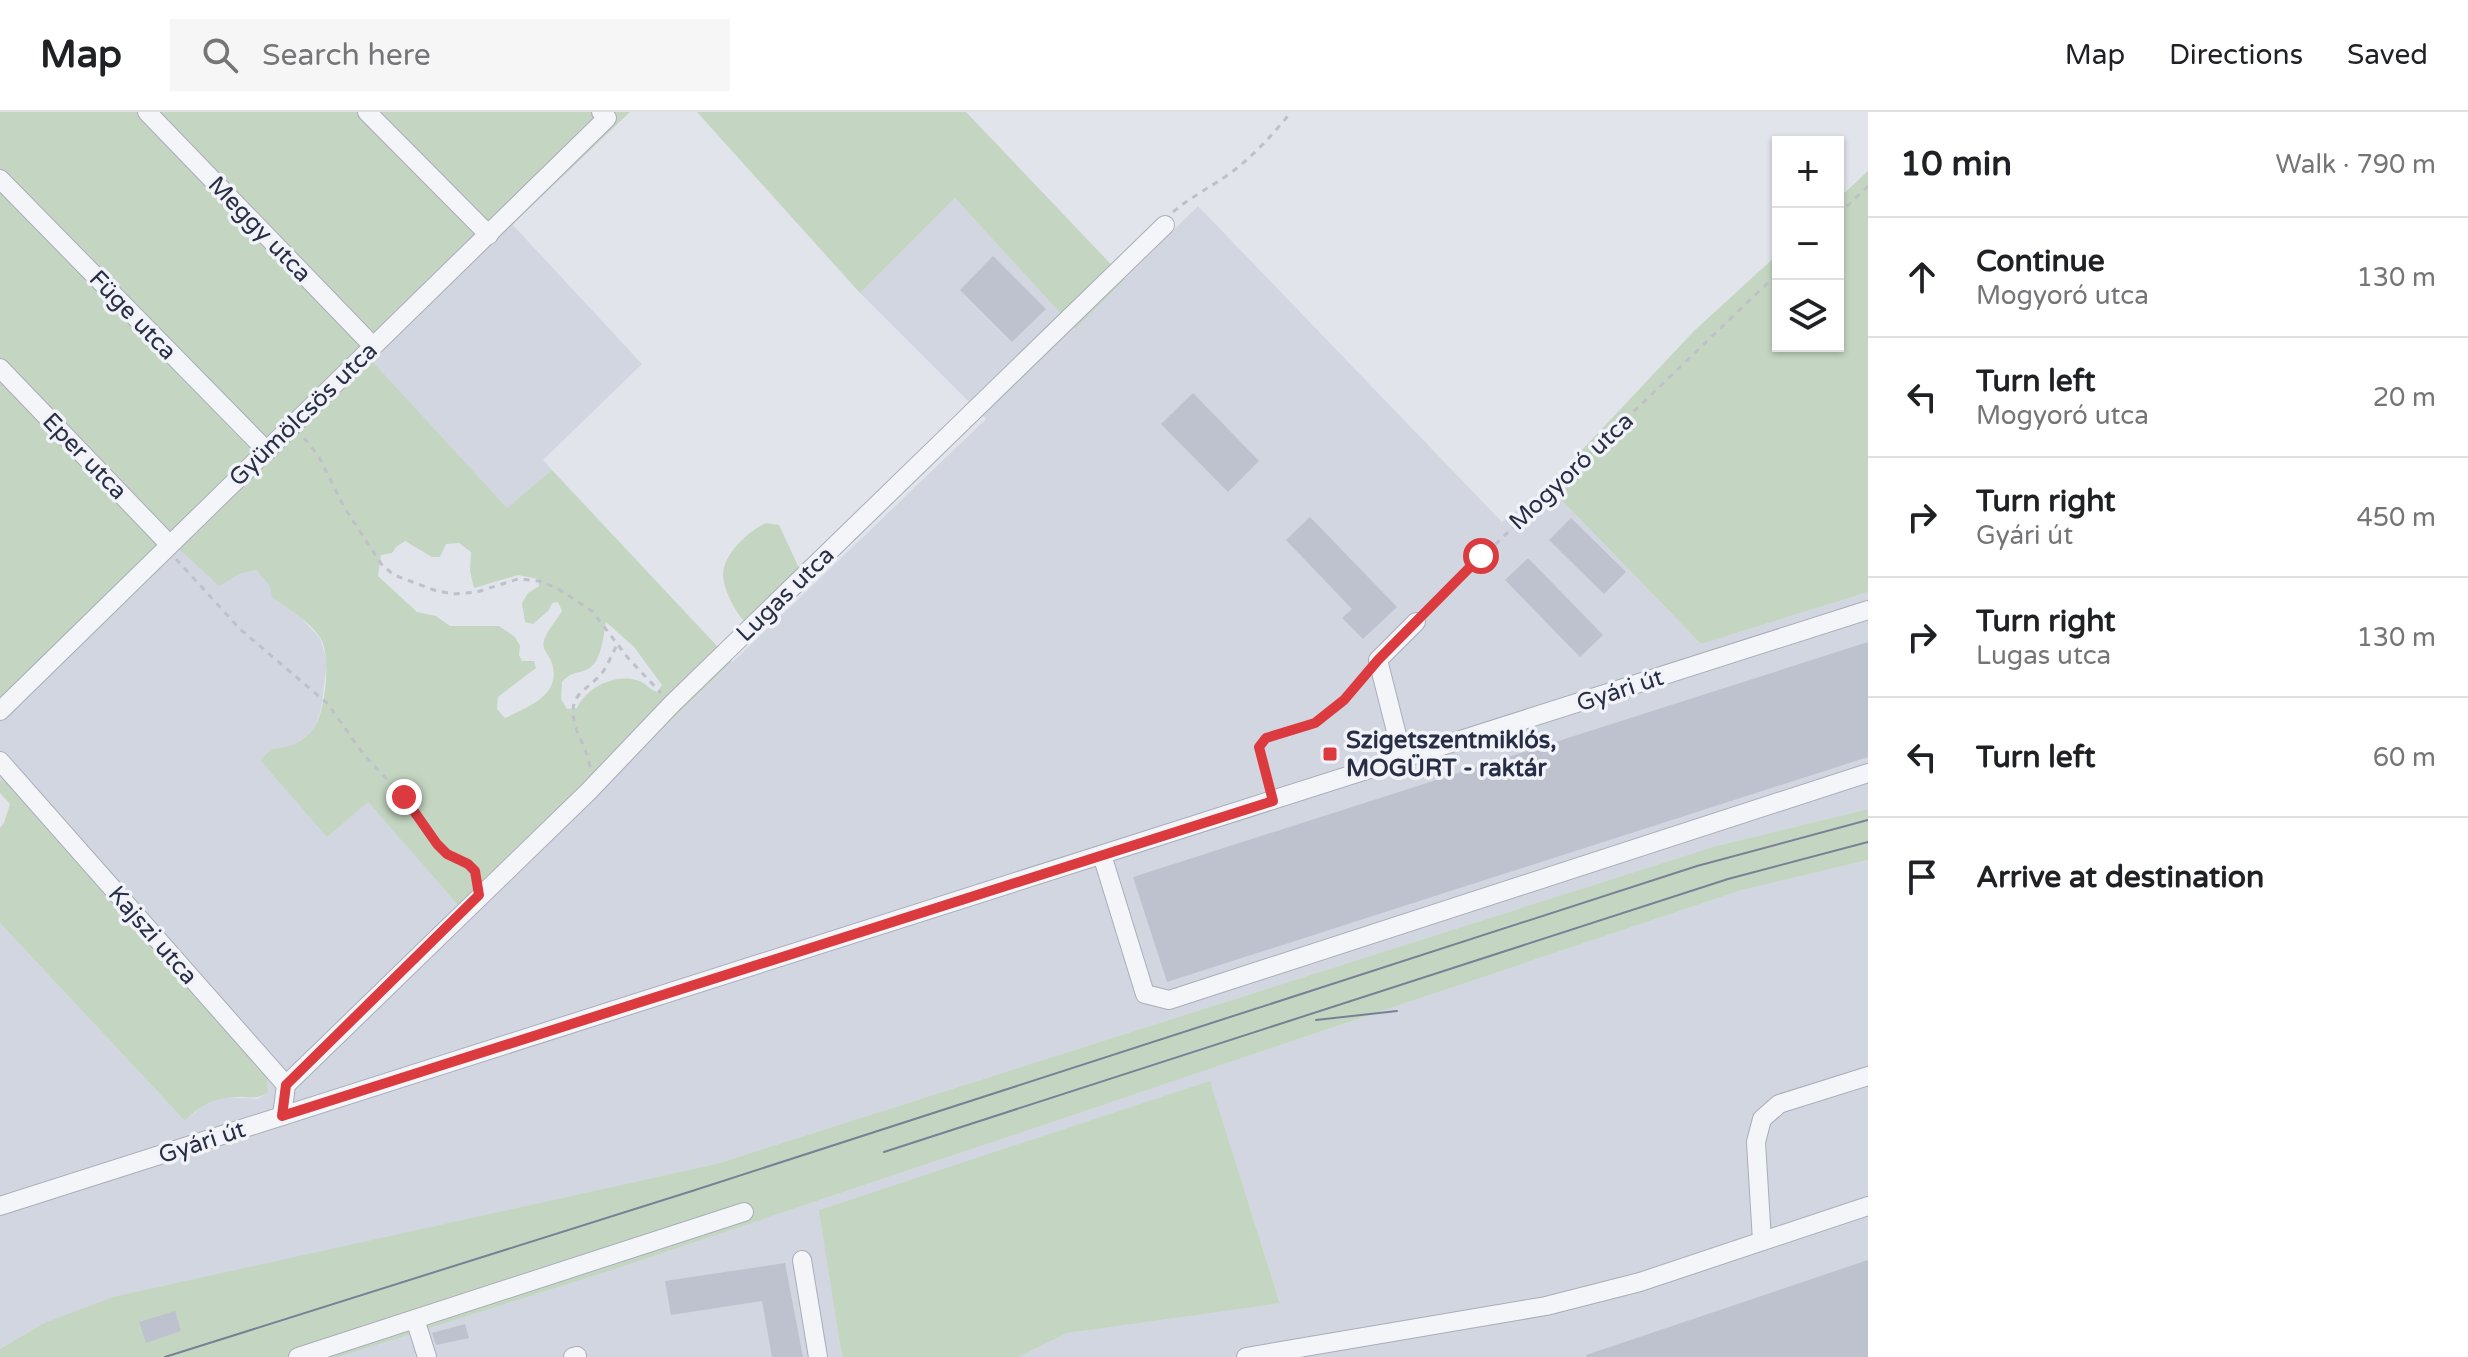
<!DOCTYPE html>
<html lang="en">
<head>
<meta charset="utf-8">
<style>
  body { margin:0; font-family:"Varela Round",sans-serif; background:#f6f6f6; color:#202124 }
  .controls { position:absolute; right:24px; top:24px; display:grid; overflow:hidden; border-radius:0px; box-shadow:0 2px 6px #0004 }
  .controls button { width:72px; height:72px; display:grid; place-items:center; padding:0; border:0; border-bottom:2px solid #e0e0e0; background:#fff; color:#202124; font:40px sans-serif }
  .stop { position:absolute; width:24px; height:24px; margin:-18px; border:6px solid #db3b3f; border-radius:50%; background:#fff }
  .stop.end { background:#db3b3f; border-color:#fff; box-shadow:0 2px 8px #0008 }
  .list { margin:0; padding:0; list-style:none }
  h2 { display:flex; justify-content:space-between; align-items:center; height:104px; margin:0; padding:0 32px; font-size:34px }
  h2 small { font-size:26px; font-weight:400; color:#757577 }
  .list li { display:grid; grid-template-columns:52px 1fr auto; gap:24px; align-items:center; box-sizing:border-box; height:120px; padding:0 32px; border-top:2px solid #e0e0e0 }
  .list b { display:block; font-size:30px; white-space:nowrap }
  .list p { margin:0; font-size:26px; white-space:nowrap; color:#757577 }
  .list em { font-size:26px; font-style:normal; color:#757577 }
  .icon { flex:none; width:44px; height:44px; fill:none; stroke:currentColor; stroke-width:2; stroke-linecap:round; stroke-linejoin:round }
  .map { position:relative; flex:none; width:1868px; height:1245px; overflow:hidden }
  header { display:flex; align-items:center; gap:48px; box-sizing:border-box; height:112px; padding:0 40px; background:#fff; border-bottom:2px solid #e0e0e0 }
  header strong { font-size:38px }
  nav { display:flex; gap:44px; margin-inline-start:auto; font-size:28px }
  .search { width:560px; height:72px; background:#f6f6f6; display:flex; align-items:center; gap:20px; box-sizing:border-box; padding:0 28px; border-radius:0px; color:#757577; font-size:30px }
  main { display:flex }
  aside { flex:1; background:#fff }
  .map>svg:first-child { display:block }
  .built { fill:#d2d6e0 }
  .green { fill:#c4d6c1; fill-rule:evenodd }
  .building { fill:#bec2ce }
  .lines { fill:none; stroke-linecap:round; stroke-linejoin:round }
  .minor-casing { stroke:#a9adb9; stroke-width:20 }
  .path { stroke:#bfc1ca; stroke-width:3; stroke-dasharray:6 6; stroke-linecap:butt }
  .minor { stroke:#f4f5f9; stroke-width:18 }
  .tram { stroke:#798096; stroke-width:2 }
  .route { stroke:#db3b3f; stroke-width:10 }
  .poi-dot { fill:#db3b3f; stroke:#f1f3f8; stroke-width:3 }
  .labels { text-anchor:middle; stroke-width:7; stroke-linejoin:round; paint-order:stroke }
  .street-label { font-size:24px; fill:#272e45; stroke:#f1f3f8 }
  .poi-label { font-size:24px; font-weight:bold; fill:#272e45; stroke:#f1f3f8; text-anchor:start }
</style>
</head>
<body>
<header>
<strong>Map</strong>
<div class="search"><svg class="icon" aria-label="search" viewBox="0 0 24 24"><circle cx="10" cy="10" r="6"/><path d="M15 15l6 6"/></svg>Search here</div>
<nav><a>Map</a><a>Directions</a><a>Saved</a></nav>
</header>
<main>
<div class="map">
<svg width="1868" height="1245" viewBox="0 0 1868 1245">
  <rect width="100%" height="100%" fill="#e1e4eb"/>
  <g class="built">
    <polygon points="955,86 1075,216 1198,94 1502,410 1548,374 1701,532 1868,480 1868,697 1716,734 716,1052 336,1137 42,1212 0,1237 0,811 185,1009 207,990 224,985 258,987 268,980 267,959 6,665 0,669 0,604 177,434 219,473 239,462 256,458 320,526 327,551 321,597 313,620 289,636 271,637 260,648 368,690 469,803 986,307 860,181"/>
    <polygon points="512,112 642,252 543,348 552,358 507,397 371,248"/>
    <polygon points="1868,748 1868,1245 1018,1245 1068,1221 1280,1190 1210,970 820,1098 842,1245 339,1245 612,1158 1742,778"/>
  </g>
  <g class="green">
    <path d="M0,0H630L371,248L507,396L552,358L732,550L468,804L368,690L327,725L260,648L271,637C286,636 298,633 310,621C326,606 332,543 320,525C309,509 287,496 272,485L270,474L256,458L239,462L219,474L177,435L0,604ZM405,429L432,445H440L446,432L459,431L471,440L470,459L474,476L518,463L538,467L539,474L528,481L522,491L525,510L533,512L549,498L552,491L558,490L562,499C557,508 548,517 545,526C540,537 548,540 551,549C564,582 528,595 505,606L497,597L498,585L536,556L534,549H522L519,543L520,534L515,525L499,514H450L436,504L417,500L378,464L381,443L392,441L396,435ZM606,510L634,535L662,573L657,580C649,577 645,570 636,568C614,562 586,576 577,596L567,597L561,587L562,570C573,559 573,563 586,558C602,552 603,524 606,510Z"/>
    <polygon points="697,0 966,0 1125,167 1075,217 955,86 860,181"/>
    <polygon points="1868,59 1868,480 1701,532 1548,374 1694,219 1778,142 1778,234 1838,234 1838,87"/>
    <path d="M766,411L779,413L799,456L796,467L745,510C735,500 724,478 723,464C722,443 748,419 766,411Z"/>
    <path d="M6,665L267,959L268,980C257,988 251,985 237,985C215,985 200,993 185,1009L0,811V716L4,711L10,692L0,681V669Z"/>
    <polygon points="1868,697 1868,748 1742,778 612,1158 339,1245 0,1245 0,1237 42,1212 113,1185 716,1052 1716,734"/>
    <polygon points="1210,969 1280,1191 1068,1221 1018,1245 842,1245 819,1098"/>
  </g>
  <g class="building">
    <polygon points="993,144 1046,197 1012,230 960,178"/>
    <polygon points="1193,281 1259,349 1228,380 1161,312"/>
    <polygon points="1310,405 1397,495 1363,527 1342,506 1352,497 1286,428"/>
    <polygon points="1571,406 1626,460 1604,482 1549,428"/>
    <polygon points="1528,446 1603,523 1580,545 1505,468"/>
    <polygon points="1868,530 1868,645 1167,870 1133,765"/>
    <polygon points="1868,1148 1868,1245 1587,1245 1586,1243"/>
    <polygon points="785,1151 803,1245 772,1245 762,1189 671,1203 665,1169"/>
    <polygon points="175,1199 181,1219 146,1231 139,1210"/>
    <polygon points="465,1212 469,1226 436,1233 432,1221"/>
  </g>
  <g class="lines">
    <defs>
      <g id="minor">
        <polyline points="147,0 373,234"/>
        <polyline points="367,0 489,123"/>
        <polyline points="0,67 267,339"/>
        <polyline points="0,256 169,432"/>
        <polyline points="0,599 607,6 601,0"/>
        <polyline points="1403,647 1378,548 1416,510"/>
        <polyline points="0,649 286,973 282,1004"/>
        <polyline points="1102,743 1145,882 1169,888 1868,661"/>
        <polyline points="286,973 589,679 672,592 1165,113"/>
        <polyline points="0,1094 1868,498"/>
        <polyline points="1762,1129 1756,1030 1762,1007 1779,992 1868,964"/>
        <polyline points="802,1148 818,1245"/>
        <polyline points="415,1207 427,1245"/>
        <polyline points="298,1245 744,1100"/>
        <polyline points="573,1245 577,1244"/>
        <polyline points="1246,1245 1546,1194 1640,1170 1868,1094"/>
      </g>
    </defs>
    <use href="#minor" class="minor-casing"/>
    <g class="path">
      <path d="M1173,100C1193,83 1217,72 1237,56C1258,39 1275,20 1291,0"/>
      <polyline points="1838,103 1868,74"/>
      <polyline points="304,326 318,343 344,395 382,453 394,463 434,478 453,482 477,480 518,467 539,469 557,476 592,499 628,546 661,581"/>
      <polyline points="176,447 240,517 328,592 364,643 404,685 437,732 447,742 472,756 477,763"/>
      <polyline points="1426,499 1778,161"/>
      <path d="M590,655C588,640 579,627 575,613C567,581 585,581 602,561C608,553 612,542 617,533"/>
      <path d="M1269,673L1259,635C1273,618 1297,621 1316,611C1336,599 1351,580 1365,563"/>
    </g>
    <use href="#minor" class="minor"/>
    <g class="tram">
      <polyline points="1316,908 1397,899"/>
      <polyline points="884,1040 1728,767 1868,730"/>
      <polyline points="165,1245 692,1079 1697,754 1868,708"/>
    </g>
  </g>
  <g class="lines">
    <polyline class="route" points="404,685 437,732 447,742 468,752 475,759 479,783 286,973 282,1004 1273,689 1259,635 1266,626 1315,611 1344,588 1378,548 1481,444"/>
  </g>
  <rect class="poi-dot" x="1322" y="634" width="16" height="16" rx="4"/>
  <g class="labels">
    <g class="street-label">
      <text transform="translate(260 117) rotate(46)" y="8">Meggy utca</text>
      <text transform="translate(133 203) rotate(46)" y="8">Füge utca</text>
      <text transform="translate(303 302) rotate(-44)" y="8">Gyümölcsös utca</text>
      <text transform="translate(85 344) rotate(46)" y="8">Eper utca</text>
      <text transform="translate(1571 359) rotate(-43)" y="8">Mogyoró utca</text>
      <text transform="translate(785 482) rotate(-44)" y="8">Lugas utca</text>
      <text transform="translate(1620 578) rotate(-18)" y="8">Gyári út</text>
      <text transform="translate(153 823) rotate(49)" y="8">Kajszi utca</text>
      <text transform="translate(202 1030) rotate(-18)" y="8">Gyári út</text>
    </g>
    <g class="poi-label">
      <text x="1346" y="636">Szigetszentmiklós,<tspan x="1346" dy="28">MOGÜRT - raktár</tspan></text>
    </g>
  </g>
</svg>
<div class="controls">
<button>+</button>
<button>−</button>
<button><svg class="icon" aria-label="layers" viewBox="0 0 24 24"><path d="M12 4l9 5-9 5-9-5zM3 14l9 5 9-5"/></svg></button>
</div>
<div class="stop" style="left:1481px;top:444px"></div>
<div class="stop end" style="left:404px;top:685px"></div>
</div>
<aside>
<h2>10 min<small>Walk · 790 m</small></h2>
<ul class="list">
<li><svg class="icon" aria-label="ahead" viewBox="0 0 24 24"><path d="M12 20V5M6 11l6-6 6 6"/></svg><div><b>Continue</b><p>Mogyoró utca</p></div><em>130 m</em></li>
<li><svg class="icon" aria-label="left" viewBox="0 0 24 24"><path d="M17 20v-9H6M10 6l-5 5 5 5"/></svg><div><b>Turn left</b><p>Mogyoró utca</p></div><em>20 m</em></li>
<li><svg class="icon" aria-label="right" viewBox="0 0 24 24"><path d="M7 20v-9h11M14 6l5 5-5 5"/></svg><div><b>Turn right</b><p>Gyári út</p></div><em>450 m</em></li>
<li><svg class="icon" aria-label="right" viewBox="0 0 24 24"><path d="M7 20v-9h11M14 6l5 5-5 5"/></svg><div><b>Turn right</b><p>Lugas utca</p></div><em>130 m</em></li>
<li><svg class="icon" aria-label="left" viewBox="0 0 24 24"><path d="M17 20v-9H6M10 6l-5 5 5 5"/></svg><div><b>Turn left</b></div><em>60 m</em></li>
<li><svg class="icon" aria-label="arrive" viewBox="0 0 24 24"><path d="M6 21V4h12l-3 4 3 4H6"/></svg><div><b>Arrive at destination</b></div></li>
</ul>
</aside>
</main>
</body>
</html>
